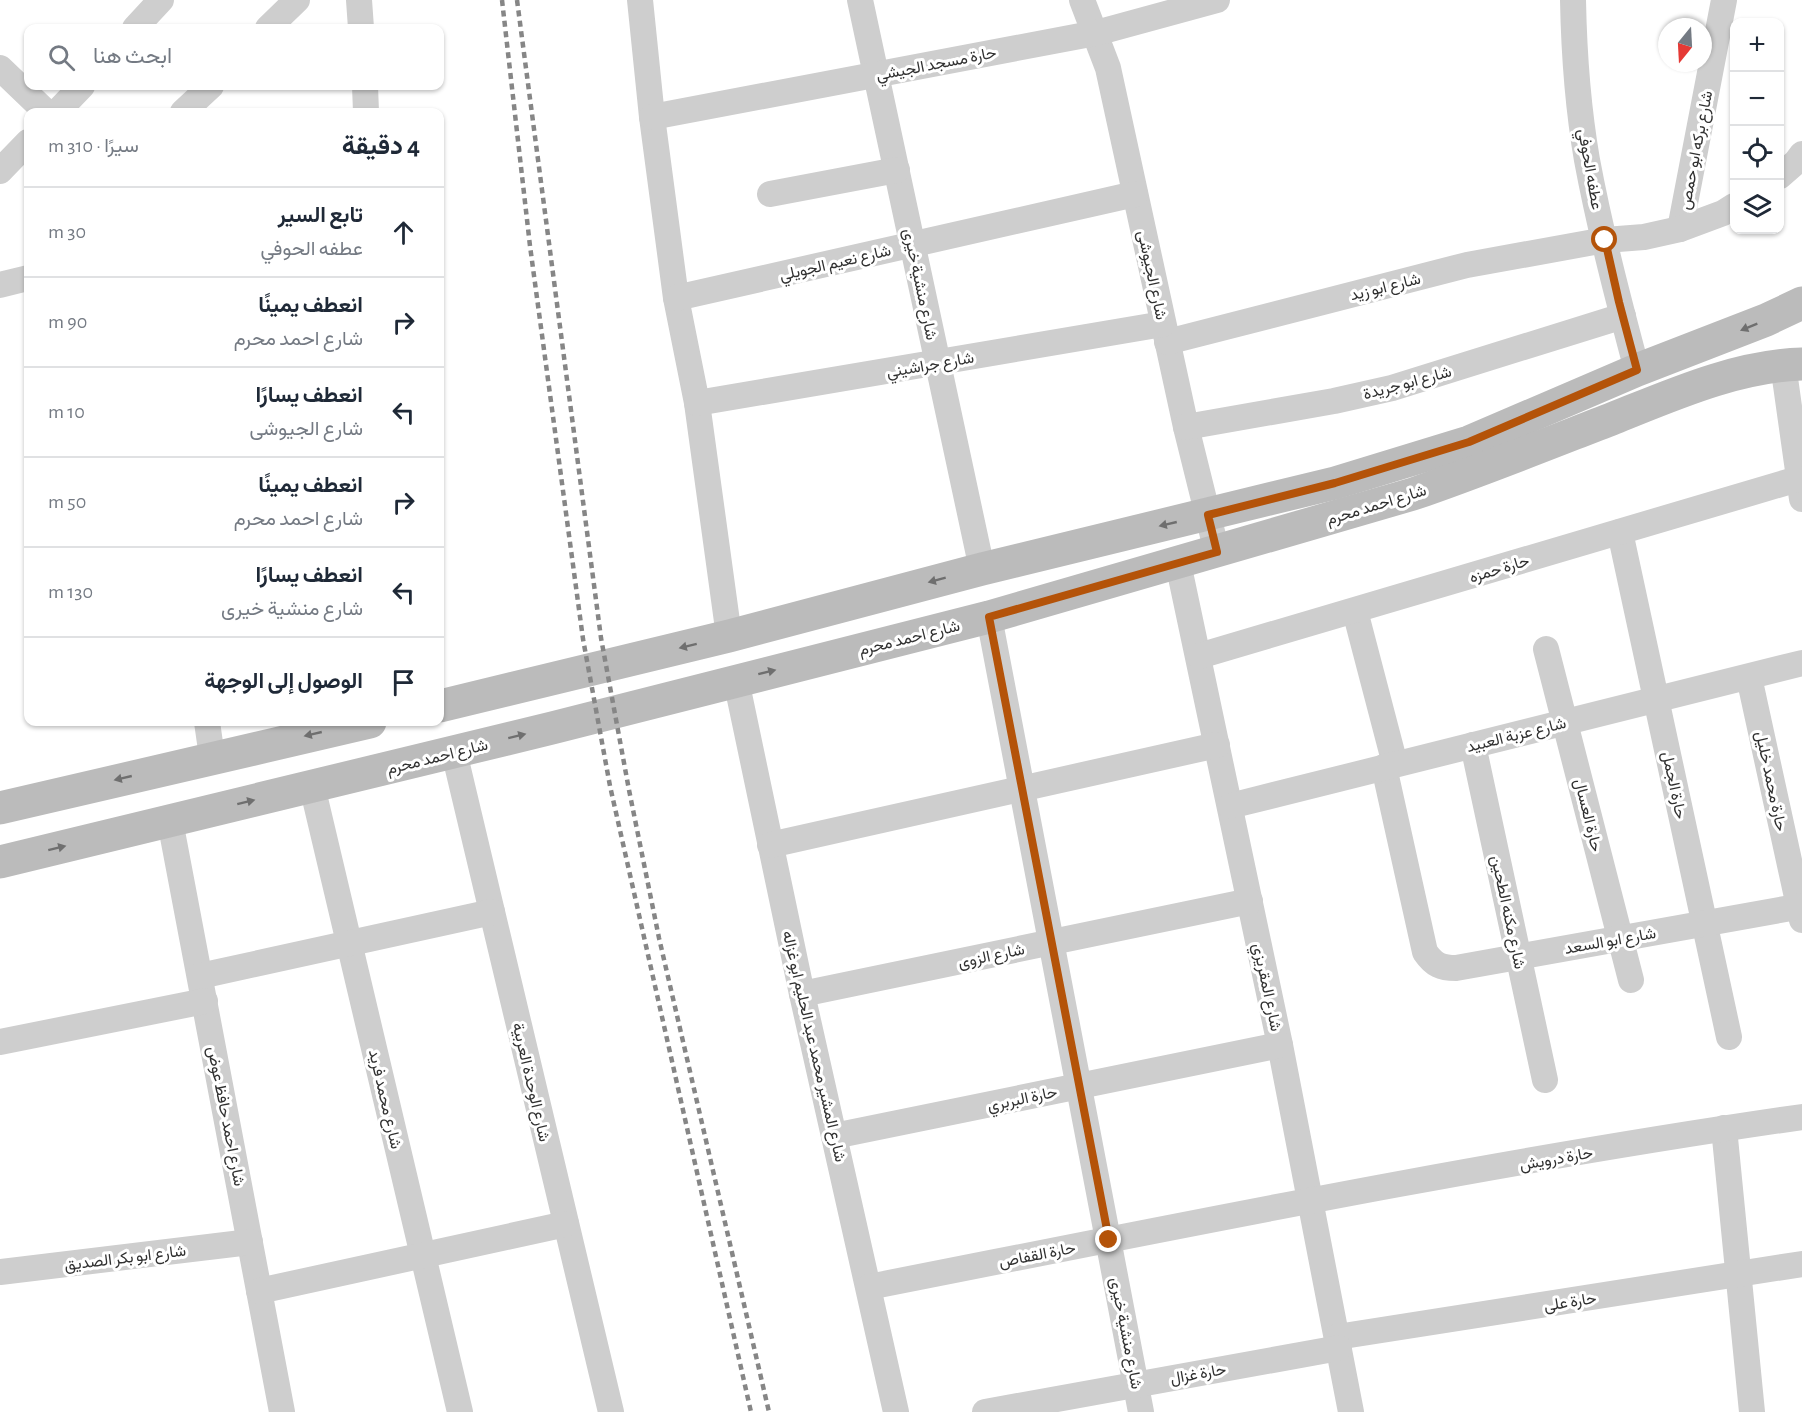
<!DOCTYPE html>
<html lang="ar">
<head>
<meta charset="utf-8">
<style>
  body { margin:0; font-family:"Alegreya Sans",Vazirmatn,sans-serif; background:#f6f6f7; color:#1f2937; direction:rtl }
  .controls { position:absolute; right:18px; top:18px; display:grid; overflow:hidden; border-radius:12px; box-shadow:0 2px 4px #0004 }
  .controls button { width:54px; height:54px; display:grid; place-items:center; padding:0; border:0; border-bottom:2px solid #e0e1e3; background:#fff; color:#1f2937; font:30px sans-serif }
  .compass { position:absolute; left:1658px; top:18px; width:54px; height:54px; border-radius:50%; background:#fff; box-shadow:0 2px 4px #0004; rotate:198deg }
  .stop { position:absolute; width:18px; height:18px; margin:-14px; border:4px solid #b45309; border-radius:50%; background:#fff }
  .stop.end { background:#b45309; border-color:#fff; box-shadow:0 2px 6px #0008 }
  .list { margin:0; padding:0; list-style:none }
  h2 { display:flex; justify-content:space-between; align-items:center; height:78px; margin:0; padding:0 24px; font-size:26px }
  h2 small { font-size:20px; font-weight:400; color:#747a83 }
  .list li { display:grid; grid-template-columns:39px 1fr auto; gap:18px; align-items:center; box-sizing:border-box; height:90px; padding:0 24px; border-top:2px solid #e0e1e3 }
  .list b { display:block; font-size:22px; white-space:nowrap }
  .list p { margin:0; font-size:20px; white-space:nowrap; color:#747a83 }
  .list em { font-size:20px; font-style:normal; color:#747a83 }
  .icon { flex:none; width:33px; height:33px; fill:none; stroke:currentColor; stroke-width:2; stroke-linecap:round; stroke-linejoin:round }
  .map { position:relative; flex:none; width:1802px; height:1412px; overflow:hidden; direction:ltr }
  .search { position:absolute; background:#fff; box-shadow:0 2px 4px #0004; left:24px; top:24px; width:420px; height:66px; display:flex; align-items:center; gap:15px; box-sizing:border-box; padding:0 21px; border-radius:12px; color:#747a83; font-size:22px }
  .panel { position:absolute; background:#fff; box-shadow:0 2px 4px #0004; left:24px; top:108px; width:420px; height:618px; border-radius:12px; direction:rtl }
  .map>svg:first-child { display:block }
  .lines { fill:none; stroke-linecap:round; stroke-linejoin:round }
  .street { stroke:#cecece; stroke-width:26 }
  .secondary { stroke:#bbb; stroke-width:33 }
  .rail { stroke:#868686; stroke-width:4.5; stroke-dasharray:6 4.5; stroke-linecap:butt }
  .oneway { fill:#6f6f6f }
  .route { stroke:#b45309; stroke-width:8 }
  .labels { text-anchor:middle; stroke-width:6; stroke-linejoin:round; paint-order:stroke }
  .street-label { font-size:16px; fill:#313131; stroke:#fff }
</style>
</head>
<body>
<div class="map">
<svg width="1802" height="1412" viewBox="0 0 1802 1412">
  <rect width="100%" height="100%" fill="#fff"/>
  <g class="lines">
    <g class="street">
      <polyline points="359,0 361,28"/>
      <polyline points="640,0 652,117 676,298 697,403 729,636"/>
      <polyline points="860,0 982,569"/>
      <polyline points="1082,0 1108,68 1186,427 1217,552"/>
      <path d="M1573,0C1574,53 1578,108 1587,160C1600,230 1619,302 1637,370"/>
      <polyline points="135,28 161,0"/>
      <polyline points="268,28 297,0"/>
      <polyline points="0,68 46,112"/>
      <polyline points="365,86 366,112"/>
      <polyline points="57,112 82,86"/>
      <polyline points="183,112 211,86"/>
      <polyline points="652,117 1096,33 1217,0"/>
      <polyline points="0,171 28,142"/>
      <polyline points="1780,176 1796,162 1802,154"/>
      <polyline points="770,194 897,170"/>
      <polyline points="1680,229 1724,0"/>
      <polyline points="0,285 28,278"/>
      <polyline points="676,298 1135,194"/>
      <polyline points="1167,342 1467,265 1605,240 1644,237 1680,229 1723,213 1734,206"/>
      <polyline points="1783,364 1802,499"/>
      <polyline points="697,403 1163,324"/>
      <polyline points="1186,427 1334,401 1392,388 1623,316"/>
      <polyline points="1620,532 1729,1037"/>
      <polyline points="1178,563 1280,1045 1351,1412"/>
      <polyline points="1355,611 1395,764"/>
      <polyline points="989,617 1141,1412"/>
      <polyline points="1546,649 1631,980"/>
      <polyline points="1199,656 1798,479"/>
      <polyline points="1749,677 1802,920"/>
      <polyline points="736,680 802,994 896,1412"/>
      <polyline points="207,722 212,757"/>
      <polyline points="1473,745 1545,1080"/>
      <polyline points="454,752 611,1412"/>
      <path d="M1384,767L1425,952C1434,965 1441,968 1456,968L1802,906"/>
      <polyline points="312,786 460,1412"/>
      <polyline points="1230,806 1802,663"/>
      <polyline points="170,821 282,1412"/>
      <polyline points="770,845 1217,745"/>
      <polyline points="200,976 492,912"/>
      <polyline points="802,994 1250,901"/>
      <polyline points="0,1042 205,1001"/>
      <polyline points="1724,1128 1752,1412"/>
      <polyline points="834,1136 1280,1045"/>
      <polyline points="0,1272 250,1242"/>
      <path d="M869,1287C1179,1226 1489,1162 1802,1117"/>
      <polyline points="259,1291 566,1224"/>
      <polyline points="1337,1337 1802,1264"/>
      <polyline points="985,1412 1339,1348"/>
    </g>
    <g class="secondary">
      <polyline points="440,706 729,636 982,569 1335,483 1469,442 1637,370 1766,320 1802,303"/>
      <polyline points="0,808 370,722"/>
      <path d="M0,862L552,728L989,617L1413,494C1480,471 1547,444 1614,418C1674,394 1737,366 1802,364"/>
    </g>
    <g class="rail">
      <polyline points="502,0 530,246 583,639 610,786 751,1412"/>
      <polyline points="517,0 601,638 629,790 659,938 769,1412"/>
    </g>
  </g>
  <defs><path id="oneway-solid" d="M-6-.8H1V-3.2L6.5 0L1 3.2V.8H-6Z" transform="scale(1.5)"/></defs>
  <g class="oneway">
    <use href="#oneway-solid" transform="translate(1749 327) rotate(158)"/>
    <use href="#oneway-solid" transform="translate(1168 524) rotate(167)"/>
    <use href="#oneway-solid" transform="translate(937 580) rotate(165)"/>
    <use href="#oneway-solid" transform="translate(688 646) rotate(166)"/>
    <use href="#oneway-solid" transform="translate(767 672) rotate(-14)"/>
    <use href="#oneway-solid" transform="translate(313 734) rotate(167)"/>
    <use href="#oneway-solid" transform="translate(517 736) rotate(-14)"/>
    <use href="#oneway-solid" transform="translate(123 778) rotate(167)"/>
    <use href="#oneway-solid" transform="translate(246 802) rotate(-14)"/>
    <use href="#oneway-solid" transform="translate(57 848) rotate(-14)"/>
  </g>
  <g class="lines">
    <polyline class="route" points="1109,1240 989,617 1217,552 1208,515 1335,483 1469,442 1637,370 1619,302 1605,240"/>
  </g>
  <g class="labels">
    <g class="street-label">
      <text transform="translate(936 63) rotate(-11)" y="6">حارة مسجد الجيشي</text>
      <text transform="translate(1695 150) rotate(-79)" y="6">شارع بركه ابو حمص</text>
      <text transform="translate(1591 169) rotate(80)" y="6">عطفه الحوفي</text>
      <text transform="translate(835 262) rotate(-13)" y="6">شارع نعيم الجويلي</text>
      <text transform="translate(1153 275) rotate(78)" y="6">شارع الجيوشى</text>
      <text transform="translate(921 284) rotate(78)" y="6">شارع منشية خيرى</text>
      <text transform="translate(1385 286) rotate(-14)" y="6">شارع ابو زيد</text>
      <text transform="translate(930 364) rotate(-10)" y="6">شارع جراشيني</text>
      <text transform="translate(1407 382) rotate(-15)" y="6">شارع ابو جريدة</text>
      <text transform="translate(1376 504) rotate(-17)" y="6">شارع احمد محرم</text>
      <text transform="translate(1499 568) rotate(-17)" y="6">حارة حمزه</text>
      <text transform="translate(909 637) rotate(-14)" y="6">شارع احمد محرم</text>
      <text transform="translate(1516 734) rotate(-14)" y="6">شارع عزبة العبيد</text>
      <text transform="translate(437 756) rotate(-14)" y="6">شارع احمد محرم</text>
      <text transform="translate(1772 781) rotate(78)" y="6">حارة محمد خليل</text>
      <text transform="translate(1675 785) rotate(78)" y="6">حارة الجمل</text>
      <text transform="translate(1589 815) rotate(76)" y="6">حارة العسال</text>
      <text transform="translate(1509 912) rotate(78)" y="6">شارع مكنه الطحين</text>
      <text transform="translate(1610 940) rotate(-10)" y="6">شارع ابو السعد</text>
      <text transform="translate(991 955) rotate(-12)" y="6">شارع الزوى</text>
      <text transform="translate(1268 987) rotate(78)" y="6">شارع المقريزي</text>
      <text transform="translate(815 1046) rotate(77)" y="6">شارع المشير محمد عبد الحليم ابو غزاله</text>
      <text transform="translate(532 1082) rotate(77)" y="6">شارع الوحدة العربية</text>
      <text transform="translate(1022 1098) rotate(-12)" y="6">حارة البربري</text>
      <text transform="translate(386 1099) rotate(77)" y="6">شارع محمد فريد</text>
      <text transform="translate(227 1116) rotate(79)" y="6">شارع احمد حافظ عوض</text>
      <text transform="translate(1556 1158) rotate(-10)" y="6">حارة درويش</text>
      <text transform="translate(1037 1254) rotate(-11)" y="6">حارة القفاص</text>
      <text transform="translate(125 1257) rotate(-7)" y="6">شارع ابو بكر الصديق</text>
      <text transform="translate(1570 1301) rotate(-9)" y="6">حارة على</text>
      <text transform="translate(1127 1333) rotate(79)" y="6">شارع منشية خيرى</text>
      <text transform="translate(1198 1373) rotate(-10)" y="6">حارة غزال</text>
    </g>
  </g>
</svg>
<div class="controls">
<button>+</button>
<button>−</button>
<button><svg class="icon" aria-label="locate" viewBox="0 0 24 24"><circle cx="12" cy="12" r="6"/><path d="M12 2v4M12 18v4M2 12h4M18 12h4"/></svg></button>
<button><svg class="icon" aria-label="layers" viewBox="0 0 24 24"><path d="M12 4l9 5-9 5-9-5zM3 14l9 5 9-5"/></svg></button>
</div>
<svg class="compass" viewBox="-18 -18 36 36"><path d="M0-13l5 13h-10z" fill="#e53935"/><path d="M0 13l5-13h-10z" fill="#747a83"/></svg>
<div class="stop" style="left:1605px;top:240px"></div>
<div class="stop end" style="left:1109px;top:1240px"></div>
<div class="search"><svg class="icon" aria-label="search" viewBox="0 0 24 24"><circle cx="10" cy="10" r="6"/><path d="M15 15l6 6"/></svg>ابحث هنا</div>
<section class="panel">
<h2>4 دقيقة<small>سيرًا · 310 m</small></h2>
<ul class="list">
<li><svg class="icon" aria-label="ahead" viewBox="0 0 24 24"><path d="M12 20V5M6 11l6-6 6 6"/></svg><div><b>تابع السير</b><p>عطفه الحوفي</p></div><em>30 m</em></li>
<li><svg class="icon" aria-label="right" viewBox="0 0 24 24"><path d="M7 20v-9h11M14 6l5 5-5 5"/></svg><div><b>انعطف يمينًا</b><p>شارع احمد محرم</p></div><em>90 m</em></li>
<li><svg class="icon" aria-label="left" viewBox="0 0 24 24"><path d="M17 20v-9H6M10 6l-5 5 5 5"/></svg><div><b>انعطف يسارًا</b><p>شارع الجيوشى</p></div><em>10 m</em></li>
<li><svg class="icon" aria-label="right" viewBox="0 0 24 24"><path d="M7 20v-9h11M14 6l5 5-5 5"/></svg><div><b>انعطف يمينًا</b><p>شارع احمد محرم</p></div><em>50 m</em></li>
<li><svg class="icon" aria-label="left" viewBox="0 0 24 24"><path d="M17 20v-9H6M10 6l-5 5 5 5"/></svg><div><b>انعطف يسارًا</b><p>شارع منشية خيرى</p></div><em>130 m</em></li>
<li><svg class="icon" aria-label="arrive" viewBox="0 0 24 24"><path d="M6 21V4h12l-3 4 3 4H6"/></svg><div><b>الوصول إلى الوجهة</b></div></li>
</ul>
</section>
</div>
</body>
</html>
